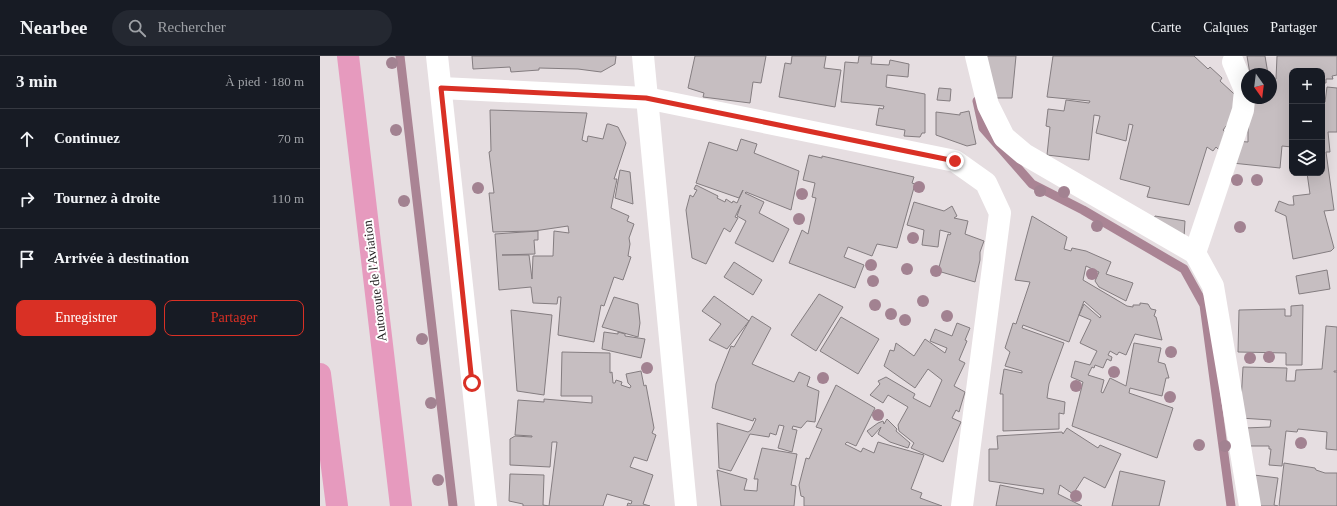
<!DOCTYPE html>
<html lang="fr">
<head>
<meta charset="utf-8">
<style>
  body { margin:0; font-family:Georgia,serif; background:#242831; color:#f1f3f6 }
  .controls { position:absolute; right:12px; top:12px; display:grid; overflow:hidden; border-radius:8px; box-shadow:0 4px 16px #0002 }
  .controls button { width:36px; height:36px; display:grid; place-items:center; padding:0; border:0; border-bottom:1px solid #363941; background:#171b24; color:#f1f3f6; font:20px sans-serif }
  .compass { position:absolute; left:921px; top:12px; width:36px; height:36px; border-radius:50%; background:#171b24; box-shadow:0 4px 16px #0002; rotate:166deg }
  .stop { position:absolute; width:12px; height:12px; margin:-9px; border:3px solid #d93025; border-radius:50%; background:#fff }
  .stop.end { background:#d93025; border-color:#fff; box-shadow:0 1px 4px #0008 }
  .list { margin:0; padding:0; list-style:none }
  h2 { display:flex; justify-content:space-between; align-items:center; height:52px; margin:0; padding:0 16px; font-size:17px }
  h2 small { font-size:13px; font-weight:400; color:#9ea1a6 }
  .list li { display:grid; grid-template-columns:26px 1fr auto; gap:12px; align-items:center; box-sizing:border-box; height:60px; padding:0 16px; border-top:1px solid #363941 }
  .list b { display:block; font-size:15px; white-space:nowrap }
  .list em { font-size:13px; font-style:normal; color:#9ea1a6 }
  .actions { display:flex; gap:8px; padding:12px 16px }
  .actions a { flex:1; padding:9px 0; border:1px solid #d93025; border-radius:8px; text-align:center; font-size:14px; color:#d93025 }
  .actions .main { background:#d93025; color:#fff }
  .icon { flex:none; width:22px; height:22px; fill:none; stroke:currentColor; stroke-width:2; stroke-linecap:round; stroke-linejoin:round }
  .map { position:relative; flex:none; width:1017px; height:450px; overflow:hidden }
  header { display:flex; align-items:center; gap:24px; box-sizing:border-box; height:56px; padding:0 20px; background:#171b24; border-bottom:1px solid #363941 }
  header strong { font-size:19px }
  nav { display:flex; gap:22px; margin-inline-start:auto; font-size:14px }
  .search { width:280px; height:36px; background:#242831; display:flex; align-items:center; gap:10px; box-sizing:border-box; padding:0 14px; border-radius:22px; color:#9ea1a6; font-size:15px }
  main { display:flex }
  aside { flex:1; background:#171b24 }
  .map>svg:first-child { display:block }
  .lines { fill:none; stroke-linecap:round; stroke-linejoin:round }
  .stream { stroke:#aa8494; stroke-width:9 }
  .building { fill:#c6bec1; stroke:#847d80 }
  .minor { stroke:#fff; stroke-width:22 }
  .tertiary { stroke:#fff; stroke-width:22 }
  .trunk { stroke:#e69abe; stroke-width:22 }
  .tree { fill:#a28291 }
  .route { stroke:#d93025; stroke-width:5 }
  .labels { text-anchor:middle; stroke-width:4; stroke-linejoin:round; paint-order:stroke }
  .street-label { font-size:13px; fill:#252223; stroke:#fff }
</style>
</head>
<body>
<header>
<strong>Nearbee</strong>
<div class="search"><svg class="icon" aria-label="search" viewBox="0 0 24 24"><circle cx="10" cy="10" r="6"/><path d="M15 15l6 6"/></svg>Rechercher</div>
<nav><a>Carte</a><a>Calques</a><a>Partager</a></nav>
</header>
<main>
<aside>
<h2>3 min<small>À pied · 180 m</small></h2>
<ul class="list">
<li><svg class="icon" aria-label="ahead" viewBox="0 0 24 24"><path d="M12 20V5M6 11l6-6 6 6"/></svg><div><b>Continuez</b></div><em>70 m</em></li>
<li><svg class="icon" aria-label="right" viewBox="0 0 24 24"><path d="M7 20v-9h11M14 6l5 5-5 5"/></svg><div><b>Tournez à droite</b></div><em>110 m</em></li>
<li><svg class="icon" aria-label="arrive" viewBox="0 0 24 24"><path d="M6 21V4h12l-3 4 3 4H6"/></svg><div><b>Arrivée à destination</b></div></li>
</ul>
<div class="actions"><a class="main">Enregistrer</a><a>Partager</a></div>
</aside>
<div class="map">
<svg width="1017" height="450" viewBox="0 0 1017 450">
  <rect width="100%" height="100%" fill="#e6dee1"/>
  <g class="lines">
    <g class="stream">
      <polyline points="80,0 133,450"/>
      <polyline points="657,45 663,72 712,128 763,154 864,213 884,249 911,450"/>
    </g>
  </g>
  <g class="building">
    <polygon points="152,0 296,0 295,8 281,16 258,13 219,12 219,14 191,16 190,11 153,13"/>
    <polygon points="375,0 446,0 441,27 433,26 430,47 383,41 384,37 368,32"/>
    <polygon points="472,0 506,0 504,12 521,14 515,51 459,41 465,7 471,8"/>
    <polygon points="539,0 552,0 551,8 569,9 570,4 589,8 588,21 567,19 566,31 605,38 605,77 602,77 600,81 584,80 585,74 556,69 559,52 563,53 564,50 521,46 525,6 538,7"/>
    <polygon points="656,0 696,0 692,42 674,42"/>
    <polygon points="733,0 874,0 888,13 890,11 902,22 900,25 924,47 903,74 905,76 899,94 896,91 893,95 887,91 869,149 827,141 830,131 800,123 813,69 809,68 806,85 776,77 780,60 774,59 769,104 727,99 730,71 726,70 728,53 744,55 746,44 769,47 770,45 727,41"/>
    <polygon points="927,0 945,0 948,18 930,18"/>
    <polygon points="957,0 1017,0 1017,19 1012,20 1013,23 1006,23 1006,27 1002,27 1002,15 972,15 972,91 962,90 960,112 912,107 914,85 928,86 928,44 951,42 951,26 956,23"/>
    <polygon points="1007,31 1017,32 1017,76 1008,76 1010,96 1006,96 1014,154 1004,155 1014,192 1011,195 973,203 966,160 955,155 959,145 969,149 974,149 973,140 990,138 987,117 1002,117 1002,46 1005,46"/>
    <polygon points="619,32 631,33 630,45 617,44"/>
    <polygon points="170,54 267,57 262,84 267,86 268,80 283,83 287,68 289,68 298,71 306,87 294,123 297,123 291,152 309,160 307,165 314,168 309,182 310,188 308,200 311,201 303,224 294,221 284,250 281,249 274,286 238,279 241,241 238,241 237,248 213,247 211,231 179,234 175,178 218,175 218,184 214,184 215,198 182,199 209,199 212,223 213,200 233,200 234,175 249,177 248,170 214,175 173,176 169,137 174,137 169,96 171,95"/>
    <polygon points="649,55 656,88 647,90 616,79 616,56 640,59 640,57"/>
    <polygon points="421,83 437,88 434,97 479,115 471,154 426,136 425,137 444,146 439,157 469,173 453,206 415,187 426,165 417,160 421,149 415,161 418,162 410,176 404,172 386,208 372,202 366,154 370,139 373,141 377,134 374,133 376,129 398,140 397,142 405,146 406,143 412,147 413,145 417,147 423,134 419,142 376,127 389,86 417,95"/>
    <polygon points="489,99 502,102 502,100 594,121 592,127 595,128 577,192 557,188 552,200 528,191 524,201 544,209 535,232 469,207 482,174 488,178 496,142 492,141 495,127 483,124"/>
    <polygon points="300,114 310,116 313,148 295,142"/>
    <polygon points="594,146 624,155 632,150 637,160 634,162 648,165 645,178 664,185 660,196 660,204 655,226 618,215 628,178 630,179 631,177 620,174 618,191 602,189 604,174 587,169"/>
    <polygon points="712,160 747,181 744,193 751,195 752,192 766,195 791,206 786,218 813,227 806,245 779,231 775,225 779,216 766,210 763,224 807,250 813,251 813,249 820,249 820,247 828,248 831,253 836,254 834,260 836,261 842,284 815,278 806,299 799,296 797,299 790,295 788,299 792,301 791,305 787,303 783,312 775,309 774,312 772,311 768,319 784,324 781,336 783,337 790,322 806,330 814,287 841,292 838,306 845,308 849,322 846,322 842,340 810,332 809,337 853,352 837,402 752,370 763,326 751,321 755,305 770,309 777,295 760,287 771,264 759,259 764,248 780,262 781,260 764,245 749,286 703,269 702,272 744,287 729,328 727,342 745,346 744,358 739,357 739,373 683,375 683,338 680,338 684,313 702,317 702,315 685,310 690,296 685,292 693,267 696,268 710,226 695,224"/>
    <polygon points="835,160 865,165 864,181 830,176"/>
    <polygon points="414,206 442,224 433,239 404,221"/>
    <polygon points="1007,214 1010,233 979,238 976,220"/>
    <polygon points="499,238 523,251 496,295 471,279"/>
    <polygon points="394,240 429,265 407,293 389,284 401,268 382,255"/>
    <polygon points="294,241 318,248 320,267 318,281 282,271"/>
    <polygon points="983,249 982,309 966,309 966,297 918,296 919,254 965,253 965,260 971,260 971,250"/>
    <polygon points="191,254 232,259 224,339 197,335"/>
    <polygon points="432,260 451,272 432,308 474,326 479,316 490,321 487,330 499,335 495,366 487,365 481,372 473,370 472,373 477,374 472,396 458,392 464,370 459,369 456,379 450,377 449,381 430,378 411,415 399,412 397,367 428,376 431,374 436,363 434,362 433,365 392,352 396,328 411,290 414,291"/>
    <polygon points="521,261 559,283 538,318 500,295"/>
    <polygon points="637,267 650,272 645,284 647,285 639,304 645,307 634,330 645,336 639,356 636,354 632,362 641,366 623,406 591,392 594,387 579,375 578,369 588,351 568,339 563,347 550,339 560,328 558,325 566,321 595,338 593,342 610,351 622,324 608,313 595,332 564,310 570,294 574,295 576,287 594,300 605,283 625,297 627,292 610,285 615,273 632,280"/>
    <polygon points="1006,270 1017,271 1017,315 1014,315 1014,316 1017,316 1017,394 1006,393 1007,376 978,373 977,376 966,375 962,410 949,409 951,393 949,393 949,390 926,390 925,372 950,371 951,364 920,362 923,311 967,312 966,325 975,325 976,314 1002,313"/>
    <polygon points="284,276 298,278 298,276 305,278 305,280 325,283 321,302 282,293"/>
    <polygon points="242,296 290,297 290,317 292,316 293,327 295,327 296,324 302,326 301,329 310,332 311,330 308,327 306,318 321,315 324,330 326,329 334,372 332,377 336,379 327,405 314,401 310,411 333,419 323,448 330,450 307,450 308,447 311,448 312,445 287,438 283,450 203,450 203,448 189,445 190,418 224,419 223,449 229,450 237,386 232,386 230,411 190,409 190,383 195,380 212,381 212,380 195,379 198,344 224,346 224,343 272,347 272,340 241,340"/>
    <polygon points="516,329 555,352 536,390 527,386 525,388 541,396 543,392 554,397 558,386 604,399 591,433 602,437 600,442 622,450 484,450 484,441 481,440 479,429 486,402 489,403 502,373 496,371"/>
    <polygon points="567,363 577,373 576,375 590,387 588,392 570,386 558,378 561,371 552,381 547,375 558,367 563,365 564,368"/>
    <polygon points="747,372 778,392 780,389 801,398 785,432 764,421 753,438 740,429 738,438 762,450 676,450 680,429 723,438 724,433 669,425 669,393 678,393 677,380 742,376 743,378"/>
    <polygon points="442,392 477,398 471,429 476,430 474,450 401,450 397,414 427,423 424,434 437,435 438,423 434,423"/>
    <polygon points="964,407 995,412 996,414 1005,417 1017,417 1017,450 959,450"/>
    <polygon points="800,415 845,425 839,450 792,450"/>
    <polygon points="926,418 958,422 954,449 958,450 925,450"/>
  </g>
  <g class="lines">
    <g class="minor">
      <polyline points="323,0 366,450"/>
      <polyline points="656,0 668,49 684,81 704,98 875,197 893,230 930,450"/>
      <polyline points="121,32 326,42 635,105 666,127 680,157 642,450"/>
      <polyline points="875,197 923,54 925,34 913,6"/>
    </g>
    <polyline class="tertiary" points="117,0 166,450"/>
    <g class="trunk">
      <polyline points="28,0 81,450"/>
      <polyline points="0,318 17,450"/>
    </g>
  </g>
  <g class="tree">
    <circle cx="72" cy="7" r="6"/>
    <circle cx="76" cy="74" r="6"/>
    <circle cx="917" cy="124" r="6"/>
    <circle cx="937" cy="124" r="6"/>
    <circle cx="599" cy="131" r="6"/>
    <circle cx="158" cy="132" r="6"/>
    <circle cx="720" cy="135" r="6"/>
    <circle cx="744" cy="136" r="6"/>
    <circle cx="482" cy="138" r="6"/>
    <circle cx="84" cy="145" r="6"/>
    <circle cx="479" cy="163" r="6"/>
    <circle cx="777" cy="170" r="6"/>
    <circle cx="920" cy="171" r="6"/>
    <circle cx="593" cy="182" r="6"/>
    <circle cx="551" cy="209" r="6"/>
    <circle cx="587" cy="213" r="6"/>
    <circle cx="616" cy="215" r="6"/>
    <circle cx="772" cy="218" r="6"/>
    <circle cx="553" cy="225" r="6"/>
    <circle cx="603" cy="245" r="6"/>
    <circle cx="555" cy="249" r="6"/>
    <circle cx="571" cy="258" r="6"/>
    <circle cx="627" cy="260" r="6"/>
    <circle cx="585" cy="264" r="6"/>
    <circle cx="102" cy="283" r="6"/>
    <circle cx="851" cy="296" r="6"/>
    <circle cx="949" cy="301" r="6"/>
    <circle cx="930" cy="302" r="6"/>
    <circle cx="327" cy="312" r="6"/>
    <circle cx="794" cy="316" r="6"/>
    <circle cx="503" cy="322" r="6"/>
    <circle cx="756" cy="330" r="6"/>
    <circle cx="850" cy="341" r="6"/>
    <circle cx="111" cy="347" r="6"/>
    <circle cx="558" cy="359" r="6"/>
    <circle cx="981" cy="387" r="6"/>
    <circle cx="879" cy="389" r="6"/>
    <circle cx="905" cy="390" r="6"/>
    <circle cx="118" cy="424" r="6"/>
    <circle cx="756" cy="440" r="6"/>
  </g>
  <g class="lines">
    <polyline class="route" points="152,327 121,32 326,42 635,105"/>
  </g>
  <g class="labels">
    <g class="street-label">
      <text transform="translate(54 225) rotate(-97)" y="5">Autoroute de l'Aviation</text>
    </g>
  </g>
</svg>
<div class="controls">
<button>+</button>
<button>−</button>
<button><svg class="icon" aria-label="layers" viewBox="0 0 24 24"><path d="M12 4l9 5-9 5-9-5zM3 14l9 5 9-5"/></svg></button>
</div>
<svg class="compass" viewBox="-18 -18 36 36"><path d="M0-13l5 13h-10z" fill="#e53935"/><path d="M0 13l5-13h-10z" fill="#9ea1a6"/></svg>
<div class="stop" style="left:152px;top:327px"></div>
<div class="stop end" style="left:635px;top:105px"></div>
</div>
</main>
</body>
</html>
